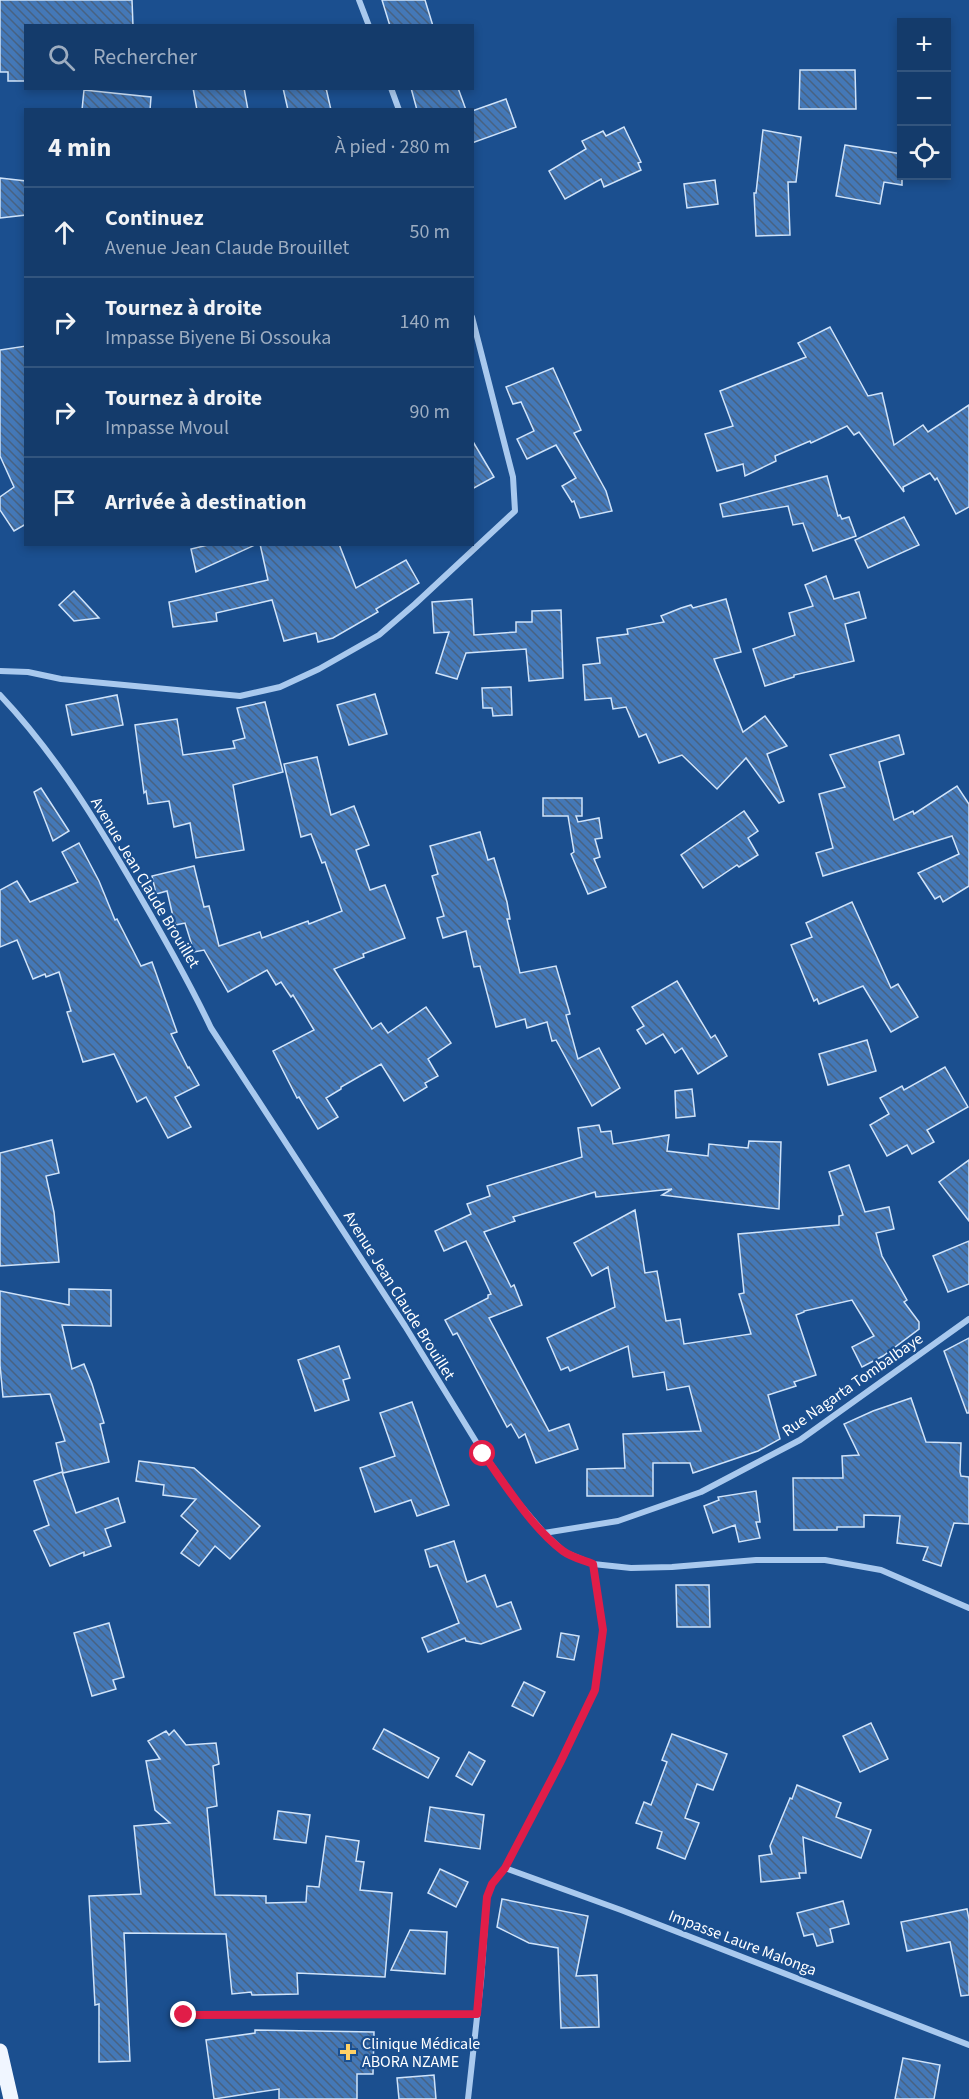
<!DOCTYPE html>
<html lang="fr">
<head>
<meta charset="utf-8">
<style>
  body { margin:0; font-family:"Source Sans 3",sans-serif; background:#214673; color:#f1f3f6 }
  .controls { position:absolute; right:18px; top:18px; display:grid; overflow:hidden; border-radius:0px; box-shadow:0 3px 9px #0003 }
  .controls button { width:54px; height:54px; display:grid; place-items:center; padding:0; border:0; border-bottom:2px solid #33557e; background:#143b6b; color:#f1f3f6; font:30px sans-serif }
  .stop { position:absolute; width:18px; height:18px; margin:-14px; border:4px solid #e11d48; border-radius:50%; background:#fff }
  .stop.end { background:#e11d48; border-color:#fff; box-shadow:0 2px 6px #0008 }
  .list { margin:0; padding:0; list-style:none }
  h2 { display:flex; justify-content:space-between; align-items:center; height:78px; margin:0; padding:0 24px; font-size:26px }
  h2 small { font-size:20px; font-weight:400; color:#9dadc1 }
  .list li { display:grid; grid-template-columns:39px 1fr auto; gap:18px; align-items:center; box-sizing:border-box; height:90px; padding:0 24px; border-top:2px solid #33557e }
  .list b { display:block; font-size:22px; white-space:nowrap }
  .list p { margin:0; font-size:20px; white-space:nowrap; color:#9dadc1 }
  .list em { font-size:20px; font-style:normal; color:#9dadc1 }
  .icon { flex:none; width:33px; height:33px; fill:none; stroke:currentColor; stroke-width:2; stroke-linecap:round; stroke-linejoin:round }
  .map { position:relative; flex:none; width:969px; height:2099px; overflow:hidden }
  .search { position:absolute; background:#143b6b; box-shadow:0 3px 9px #0003; left:24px; top:24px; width:450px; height:66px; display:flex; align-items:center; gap:15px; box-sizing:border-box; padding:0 21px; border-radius:0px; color:#9dadc1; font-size:22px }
  .panel { position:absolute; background:#143b6b; box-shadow:0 3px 9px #0003; left:24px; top:108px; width:450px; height:438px; border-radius:0px }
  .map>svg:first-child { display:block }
  .building { fill:url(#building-back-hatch); stroke:#cfe3fa; stroke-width:1.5 }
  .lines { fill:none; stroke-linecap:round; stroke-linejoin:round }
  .street { stroke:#a9c9ee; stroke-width:6 }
  .primary { stroke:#f0f6ff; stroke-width:15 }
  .route { stroke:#e11d48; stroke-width:8 }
  .poi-dot { fill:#ffd166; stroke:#1b4f8f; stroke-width:2 }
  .labels { text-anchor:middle; stroke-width:4.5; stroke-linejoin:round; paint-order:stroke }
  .street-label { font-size:16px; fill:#fff; stroke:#1b4f8f }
  .poi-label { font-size:16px; fill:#fff; stroke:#1b4f8f; text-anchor:start }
</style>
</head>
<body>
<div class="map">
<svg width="969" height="2099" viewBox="0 0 969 2099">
  <defs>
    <pattern id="building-back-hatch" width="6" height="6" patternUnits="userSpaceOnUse" patternTransform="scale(1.5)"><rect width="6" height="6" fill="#4478b7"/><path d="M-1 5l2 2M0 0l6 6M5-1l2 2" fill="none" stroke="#486282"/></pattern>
  </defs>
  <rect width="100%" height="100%" fill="#1b4f8f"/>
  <g class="building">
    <polygon points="0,0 132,0 133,26 26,26 26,81 8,81 8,72 0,72"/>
    <polygon points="382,0 425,0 433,26 390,26"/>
    <polygon points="800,70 855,70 856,109 799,109"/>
    <polygon points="193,88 244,88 248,110 197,110"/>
    <polygon points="283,88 326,88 331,110 288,110"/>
    <polygon points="411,88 458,88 466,110 417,110"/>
    <polygon points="84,90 151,97 150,110 82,110"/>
    <polygon points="506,99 516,127 472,143 472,111"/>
    <polygon points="624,127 641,162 638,163 641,170 604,187 601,179 565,199 549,171 586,149 582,141 603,131 606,136"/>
    <polygon points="763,130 801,137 796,182 788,182 790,235 756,236 754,193 756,193"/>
    <polygon points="845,145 902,154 902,185 884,182 880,204 836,196"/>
    <polygon points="0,178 26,181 26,215 0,218"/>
    <polygon points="715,180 718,204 687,208 684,184"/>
    <polygon points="830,327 868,396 882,393 894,445 923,425 928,432 969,405 969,507 956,514 937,478 935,480 930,473 903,487 904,492 859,432 854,435 847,426 811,443 810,441 775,456 776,461 745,476 743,464 717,471 705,434 733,426 720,391 806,357 798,343"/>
    <polygon points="26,346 26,524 14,531 0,510 0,497 14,487 0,456 0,350"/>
    <polygon points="553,368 581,430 574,433 606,491 612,511 580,518 574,501 572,502 562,486 576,478 556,445 527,459 517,439 534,431 521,402 513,404 506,387"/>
    <polygon points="472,440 494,477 472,489"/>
    <polygon points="827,476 838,516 840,515 842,519 849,517 856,536 813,551 803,523 793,525 788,506 723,517 720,504"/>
    <polygon points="904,517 919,545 868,568 855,540"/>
    <polygon points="212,544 257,544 196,572 191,549"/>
    <polygon points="260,544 339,544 356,588 406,560 419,583 376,609 378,612 333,638 318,642 316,633 284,641 272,600 216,613 217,621 173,627 169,602 268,580"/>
    <polygon points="826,576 834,599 859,592 866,618 845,624 854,661 794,675 794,677 765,686 753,649 795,635 789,613 813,606 805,585"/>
    <polygon points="74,591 99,618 74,621 59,605"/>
    <polygon points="472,599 474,635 516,632 516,622 532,622 532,611 561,610 563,678 529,681 526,649 466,653 457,679 436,673 449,632 434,633 432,602"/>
    <polygon points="726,599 741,652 714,659 743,732 765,716 787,746 767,754 784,801 779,803 746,758 717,789 682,755 659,763 646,734 639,737 626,707 613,709 611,698 585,700 583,665 600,663 597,638 628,634 627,629 664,622 661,616 681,608 691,605 693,608"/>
    <polygon points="511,687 512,715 493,716 492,708 483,708 482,688"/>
    <polygon points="375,694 387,734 349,745 337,705"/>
    <polygon points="117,695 123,725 72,735 66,705"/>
    <polygon points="265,702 283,772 233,785 244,850 196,858 190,823 174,827 169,801 148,804 146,791 144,793 135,725 177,719 183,755 235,748 233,741 245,738 237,708"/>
    <polygon points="899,735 904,754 879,762 894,820 913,811 914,814 957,786 969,804 969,886 943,902 940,896 935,899 918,873 959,854 952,836 823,876 816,853 833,848 819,794 845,787 830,755"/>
    <polygon points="317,757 331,815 354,806 369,845 356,850 370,890 385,885 405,938 363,954 364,957 334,969 372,1029 381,1023 388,1033 426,1007 451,1043 428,1059 438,1076 425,1083 427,1087 404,1101 381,1064 341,1087 341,1089 326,1098 338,1117 318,1129 299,1097 297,1098 273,1051 314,1030 293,995 291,997 281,982 276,985 267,970 228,992 204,950 194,952 185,923 175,925 167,891 156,894 152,876 194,866 204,907 209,906 219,946 260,932 262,938 308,921 309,924 342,911 325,862 322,863 311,834 301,837 284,764"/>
    <polygon points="41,788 69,831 53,841 34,792"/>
    <polygon points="543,798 582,798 582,816 576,816 578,822 599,818 602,838 595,839 600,857 594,859 606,887 588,894 571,854 574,852 568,816 543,816"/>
    <polygon points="744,811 758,831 748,838 758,855 739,867 737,865 703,888 681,855"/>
    <polygon points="480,832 488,860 494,858 507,902 510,919 507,919 520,973 556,966 570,1014 566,1015 578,1059 599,1048 620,1088 592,1106 556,1040 552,1041 547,1022 527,1028 525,1019 496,1027 480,966 474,967 466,931 443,938 437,918 444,916 432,876 438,874 430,846"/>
    <polygon points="79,843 99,881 115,920 117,919 141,966 152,962 177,1032 171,1034 188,1068 189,1067 199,1085 175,1097 191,1127 168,1138 146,1097 137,1102 114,1054 83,1062 67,1012 71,1011 59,972 46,977 45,974 33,979 17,940 0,947 0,890 17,881 30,902 78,882 62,852"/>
    <polygon points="852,902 891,988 898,984 918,1017 891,1032 863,986 819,1004 817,999 814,1001 791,945 812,937 806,923"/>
    <polygon points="677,981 711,1038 715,1035 727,1056 698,1074 682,1048 675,1053 663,1034 646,1044 637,1030 644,1026 632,1007"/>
    <polygon points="867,1040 876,1071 828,1085 819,1054"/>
    <polygon points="945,1067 968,1107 927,1130 934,1142 912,1154 907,1145 887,1156 870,1125 889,1114 880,1098 902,1086 904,1090"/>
    <polygon points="692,1089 695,1116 676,1118 675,1091"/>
    <polygon points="599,1125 601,1132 611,1131 613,1144 669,1135 667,1151 708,1156 709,1144 748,1148 749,1141 781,1142 779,1209 662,1195 672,1189 596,1197 595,1192 513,1217 515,1221 484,1232 511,1287 514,1285 522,1305 489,1318 549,1431 569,1424 578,1449 536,1463 525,1434 519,1438 511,1424 507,1427 457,1333 453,1335 445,1320 488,1298 488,1295 491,1294 466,1241 444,1251 435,1231 471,1214 467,1204 490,1196 487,1186 582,1157 578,1128"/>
    <polygon points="52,1140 59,1173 46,1176 54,1212 59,1262 0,1266 0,1153"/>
    <polygon points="969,1160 969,1221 939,1182"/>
    <polygon points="849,1165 865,1212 889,1207 894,1229 876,1233 882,1256 907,1300 904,1302 919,1322 919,1329 883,1356 862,1367 852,1347 874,1336 852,1300 804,1311 804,1312 796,1315 816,1375 794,1382 796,1386 768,1395 780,1439 758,1451 693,1473 690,1463 653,1463 653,1496 587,1496 587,1469 625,1468 623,1434 701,1431 689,1386 667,1390 664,1372 633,1377 628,1346 570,1371 568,1367 561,1370 547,1338 615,1307 608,1267 592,1276 574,1243 635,1210 645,1273 657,1271 666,1321 680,1319 684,1344 751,1334 739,1294 744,1293 738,1234 839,1225 839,1216 843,1215 829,1172"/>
    <polygon points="969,1241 969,1284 948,1292 933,1256"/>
    <polygon points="69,1289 111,1290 111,1326 62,1325 72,1369 84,1364 92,1384 104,1423 100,1424 109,1462 63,1473 56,1443 65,1441 50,1394 3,1397 0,1365 0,1291 69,1305"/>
    <polygon points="969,1338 969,1413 967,1413 944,1351"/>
    <polygon points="339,1346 350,1378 343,1380 349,1400 315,1411 298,1360"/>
    <polygon points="911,1398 926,1442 961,1443 960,1472 961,1476 969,1477 969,1524 954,1523 941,1566 923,1560 928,1547 897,1543 900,1516 864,1515 864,1527 837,1527 837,1530 794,1530 793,1478 843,1478 842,1456 859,1455 844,1424 873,1411"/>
    <polygon points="412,1402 449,1505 417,1516 411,1500 375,1512 360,1468 395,1456 380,1413"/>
    <polygon points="139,1461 194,1468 260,1526 230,1559 215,1546 199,1566 181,1553 198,1531 181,1516 196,1499 163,1495 164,1485 136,1481"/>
    <polygon points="62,1472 76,1513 118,1498 125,1522 105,1529 111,1546 84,1556 84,1552 50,1566 34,1531 49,1525 34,1481"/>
    <polygon points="756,1491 760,1522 756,1522 760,1538 739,1542 735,1525 713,1533 704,1506 719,1500 718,1497"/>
    <polygon points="454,1541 467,1582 485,1575 497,1607 511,1602 521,1629 481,1644 466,1641 465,1638 428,1652 422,1638 459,1623 437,1565 430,1567 425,1550"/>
    <polygon points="676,1585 709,1585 710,1627 677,1627"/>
    <polygon points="109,1623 124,1677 113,1680 116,1689 92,1696 74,1633"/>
    <polygon points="561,1633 579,1636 574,1660 557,1657"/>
    <polygon points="524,1682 545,1692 533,1716 512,1706"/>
    <polygon points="871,1723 888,1759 860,1772 843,1736"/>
    <polygon points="384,1729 439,1758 428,1778 373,1749"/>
    <polygon points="174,1730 186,1745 216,1743 219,1764 213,1766 217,1806 207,1808 215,1895 266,1896 266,1903 306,1902 307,1886 319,1887 326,1836 359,1841 356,1861 364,1862 360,1890 392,1893 385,1977 297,1973 298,1994 252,1995 251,1992 232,1994 226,1934 124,1933 130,2061 99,2062 99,2004 95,2005 89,1896 141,1894 134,1826 170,1823 155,1810 146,1761 160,1759 148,1741 166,1731 169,1735"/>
    <polygon points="672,1734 727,1754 713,1790 697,1784 685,1818 699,1823 685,1859 657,1848 662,1832 636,1823 644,1802 651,1805 667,1762 662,1760"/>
    <polygon points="469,1752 485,1761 472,1785 456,1776"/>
    <polygon points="797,1785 841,1803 836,1817 871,1830 861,1858 803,1837 806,1873 799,1873 800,1878 761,1882 759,1856 772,1854 770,1846 790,1798 792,1799"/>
    <polygon points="430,1807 484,1815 480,1849 425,1841"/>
    <polygon points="278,1811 310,1815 306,1843 274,1839"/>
    <polygon points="440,1869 468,1882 456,1907 428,1893"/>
    <polygon points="502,1899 588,1916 576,1976 597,1975 599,2027 561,2028 558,1948 529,1943 497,1927"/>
    <polygon points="843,1901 849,1924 830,1929 833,1942 817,1946 813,1934 804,1936 797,1913"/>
    <polygon points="967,1909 969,1919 969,1995 961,1996 950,1942 907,1951 901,1922"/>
    <polygon points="410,1930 447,1932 445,1974 391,1970"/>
    <polygon points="255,2030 374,2032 373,2074 357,2074 357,2099 279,2099 279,2089 214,2099 206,2040 255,2033"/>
    <polygon points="903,2058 940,2065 934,2099 895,2099"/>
    <polygon points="434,2075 436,2099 399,2099 397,2078"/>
  </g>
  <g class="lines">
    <g class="street">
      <polyline points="359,0 369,26"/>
      <polyline points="391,88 399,110"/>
      <polyline points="0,671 28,672 61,679 240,696 280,687 319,669 379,635 415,604 515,511 513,477 472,317"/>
      <path d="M0,695C51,749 90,811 127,874C157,925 186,975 211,1028L405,1326L483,1453L515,1499L544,1533L564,1552L593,1564L631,1568L672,1567L756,1560H825L881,1570L969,1608"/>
      <polyline points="544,1533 618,1521 701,1492 800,1440 969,1319"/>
      <polyline points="505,1868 621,1910 969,2045"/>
      <polyline points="184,2015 477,2014"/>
      <polyline points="468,2099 481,1981 487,1897 492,1884 505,1868 560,1763 595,1690 603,1630 593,1564"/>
    </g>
    <polyline class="primary" points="0,2051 11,2099"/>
  </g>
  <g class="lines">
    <path class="route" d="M184,2015L477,2014L487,1897L492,1884L505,1868L560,1763L595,1690L603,1630L593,1564C583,1560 571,1557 563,1551C532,1528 505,1484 483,1454"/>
  </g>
  <path class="poi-dot" d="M345 2043h6v6h6v6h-6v6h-6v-6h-6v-6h6z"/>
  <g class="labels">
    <g class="street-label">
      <text transform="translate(146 882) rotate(59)" y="6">Avenue Jean Claude Brouillet</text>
      <text transform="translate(400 1295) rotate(58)" y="6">Avenue Jean Claude Brouillet</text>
      <text transform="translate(852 1384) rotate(-35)" y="6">Rue Nagarta Tombalbaye</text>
      <text transform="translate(743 1942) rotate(21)" y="6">Impasse Laure Malonga</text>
    </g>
    <g class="poi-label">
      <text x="362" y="2049">Clinique Médicale<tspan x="362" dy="18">ABORA NZAME</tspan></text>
    </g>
  </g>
</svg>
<div class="controls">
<button>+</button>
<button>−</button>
<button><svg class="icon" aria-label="locate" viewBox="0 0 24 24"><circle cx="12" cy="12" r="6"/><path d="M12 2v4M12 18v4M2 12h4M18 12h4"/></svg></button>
</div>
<div class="stop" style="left:483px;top:1454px"></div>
<div class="stop end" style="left:184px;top:2015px"></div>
<div class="search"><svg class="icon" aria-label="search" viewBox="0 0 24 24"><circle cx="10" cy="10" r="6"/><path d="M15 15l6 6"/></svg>Rechercher</div>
<section class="panel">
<h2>4 min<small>À pied · 280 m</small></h2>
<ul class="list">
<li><svg class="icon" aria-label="ahead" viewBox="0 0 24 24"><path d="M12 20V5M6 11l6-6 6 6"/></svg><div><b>Continuez</b><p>Avenue Jean Claude Brouillet</p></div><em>50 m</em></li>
<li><svg class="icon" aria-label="right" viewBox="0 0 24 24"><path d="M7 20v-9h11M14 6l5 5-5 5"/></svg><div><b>Tournez à droite</b><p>Impasse Biyene Bi Ossouka</p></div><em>140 m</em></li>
<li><svg class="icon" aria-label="right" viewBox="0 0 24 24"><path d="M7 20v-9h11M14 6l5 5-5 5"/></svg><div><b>Tournez à droite</b><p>Impasse Mvoul</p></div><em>90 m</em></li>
<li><svg class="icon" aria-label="arrive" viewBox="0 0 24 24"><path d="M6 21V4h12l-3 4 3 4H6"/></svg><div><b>Arrivée à destination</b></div></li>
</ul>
</section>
</div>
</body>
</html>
